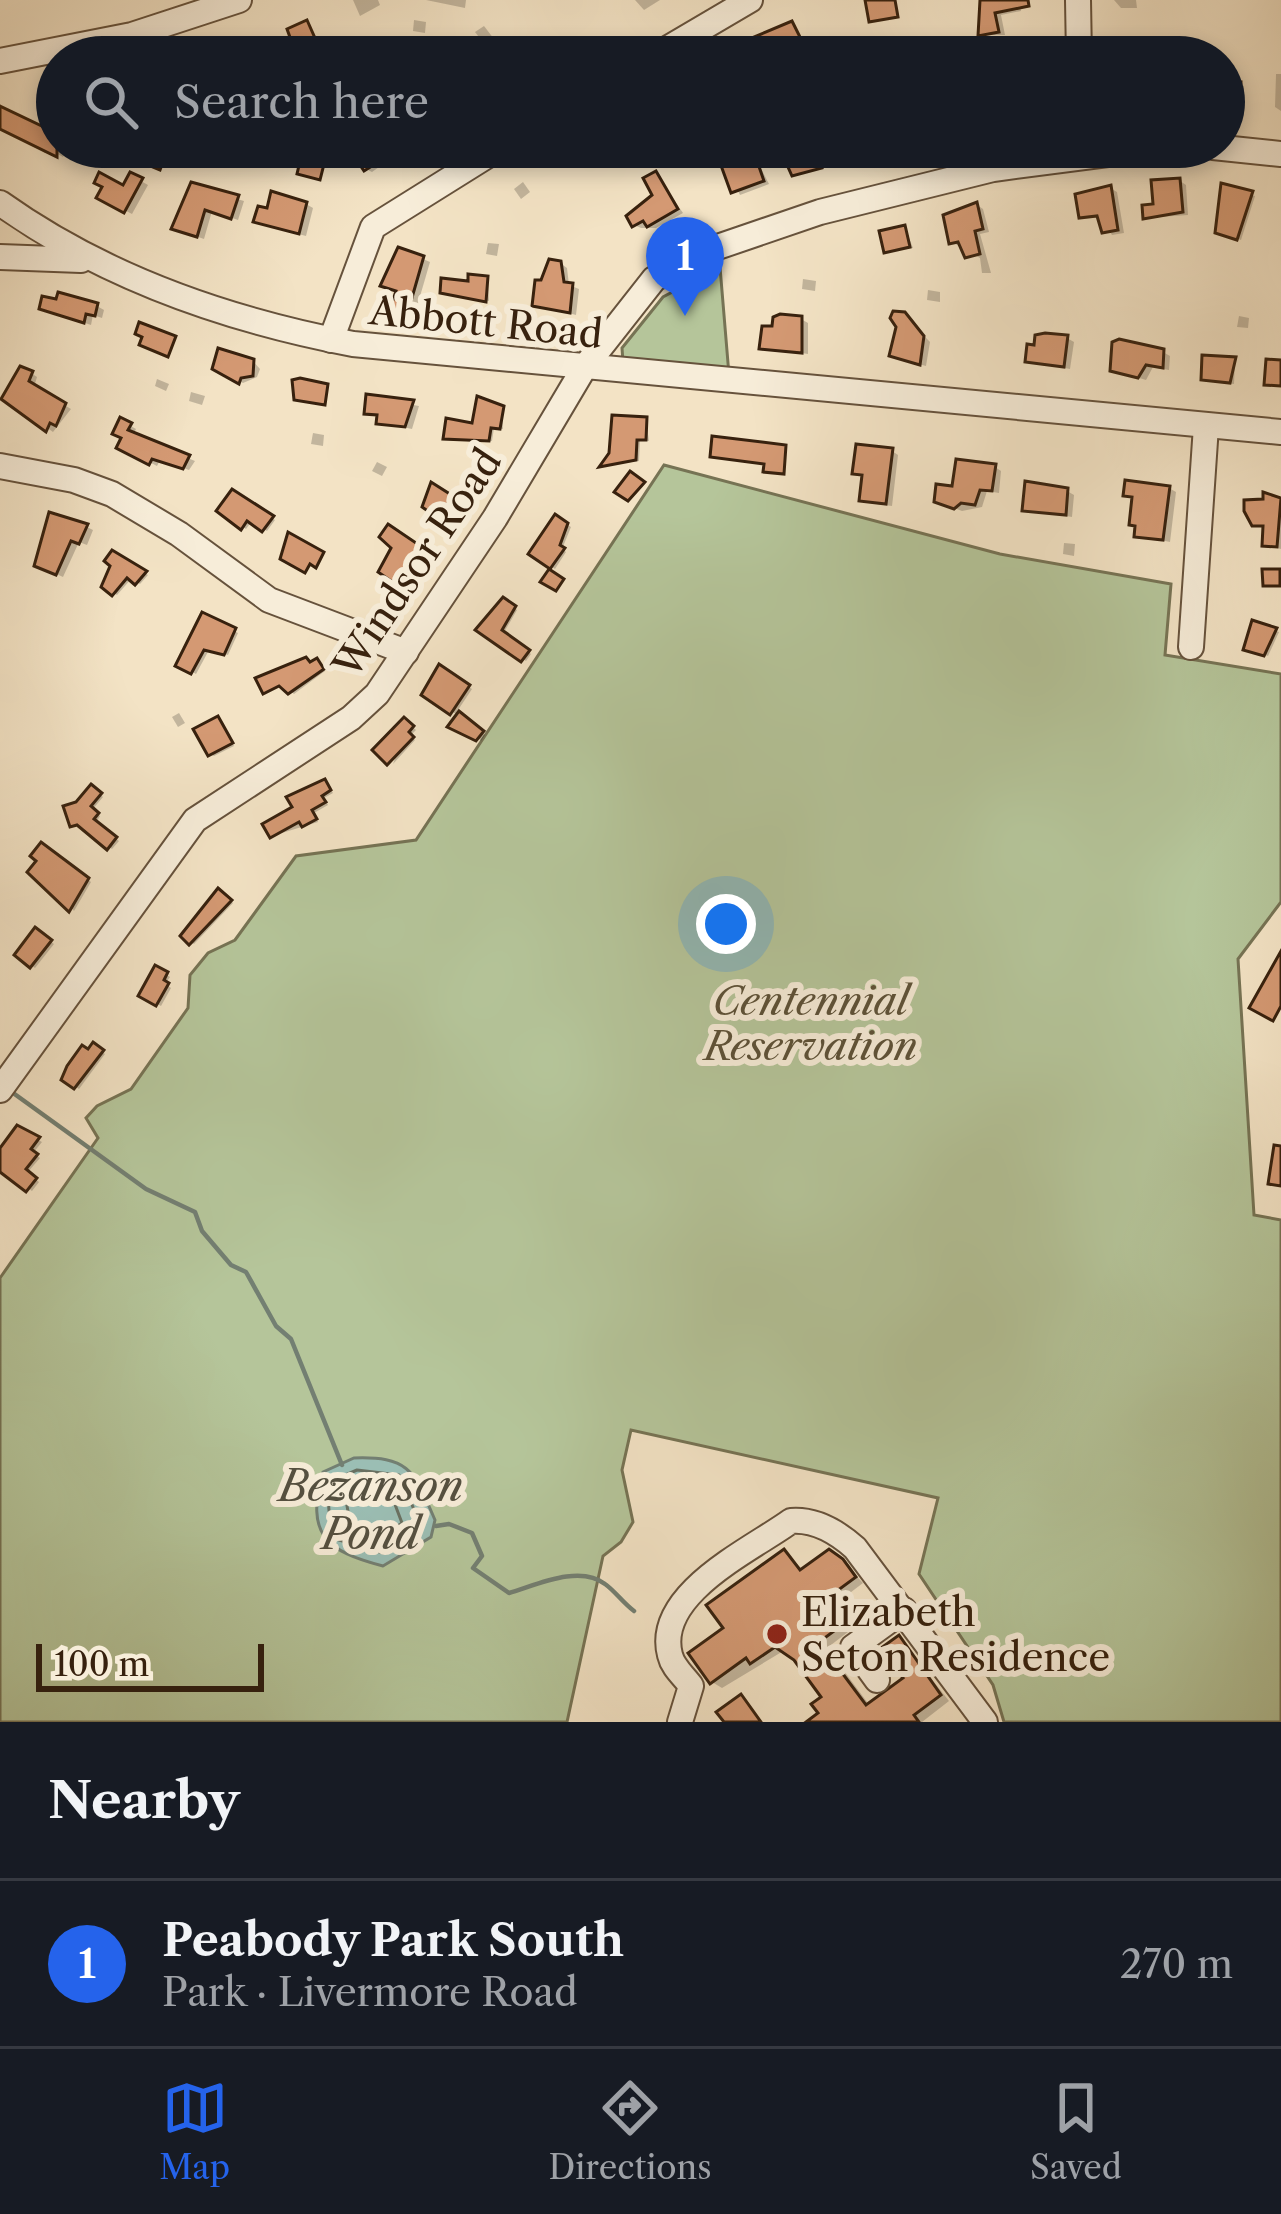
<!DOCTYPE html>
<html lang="en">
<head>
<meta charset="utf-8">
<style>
  body { margin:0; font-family:"Libre Caslon Text",serif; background:#242831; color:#f1f3f6 }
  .scale { position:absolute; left:36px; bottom:30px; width:228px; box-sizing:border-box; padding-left:12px; border:6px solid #37210e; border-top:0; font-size:33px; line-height:42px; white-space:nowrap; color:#37210e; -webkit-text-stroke:9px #f7edd9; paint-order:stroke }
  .you { position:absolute; left:726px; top:924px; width:42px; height:42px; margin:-30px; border:9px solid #fff; border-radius:50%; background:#1a73e8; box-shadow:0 0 0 18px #1a73e833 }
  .badge { display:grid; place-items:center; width:78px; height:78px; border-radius:50%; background:#2563eb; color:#fff; font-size:39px; font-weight:700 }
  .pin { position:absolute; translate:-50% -99px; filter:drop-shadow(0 3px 6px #0008) }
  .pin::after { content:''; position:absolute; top:63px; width:42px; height:36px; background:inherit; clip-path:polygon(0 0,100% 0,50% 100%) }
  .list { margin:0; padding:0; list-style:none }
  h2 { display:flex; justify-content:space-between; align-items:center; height:156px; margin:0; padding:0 48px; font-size:51px }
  h2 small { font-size:39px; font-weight:400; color:#9ea1a6 }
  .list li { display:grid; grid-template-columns:78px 1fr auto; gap:36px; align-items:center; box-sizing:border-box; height:168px; padding:0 48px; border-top:3px solid #363941 }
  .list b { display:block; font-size:45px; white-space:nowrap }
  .list p { margin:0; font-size:39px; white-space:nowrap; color:#9ea1a6 }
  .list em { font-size:39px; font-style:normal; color:#9ea1a6 }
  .icon { flex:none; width:66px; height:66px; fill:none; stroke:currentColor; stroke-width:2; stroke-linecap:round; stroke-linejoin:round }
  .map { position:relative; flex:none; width:1281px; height:1722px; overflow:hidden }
  .search { position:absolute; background:#171b24; box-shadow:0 6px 18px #0003; left:36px; right:36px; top:36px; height:132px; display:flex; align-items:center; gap:30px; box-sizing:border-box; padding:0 42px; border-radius:66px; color:#9ea1a6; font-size:45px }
  .sheet { height:324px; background:#171b24 }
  nav { display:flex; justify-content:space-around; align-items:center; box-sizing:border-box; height:168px; border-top:3px solid #363941; background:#171b24; font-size:33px; color:#9ea1a6 }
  nav a { display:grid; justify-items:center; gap:6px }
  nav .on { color:#2563eb }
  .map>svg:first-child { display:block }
  .green { fill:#b5c59a; stroke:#767354; stroke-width:3 }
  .water { fill:#9bbeb4; stroke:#737f72; stroke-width:3 }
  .shadow { fill:#0003 }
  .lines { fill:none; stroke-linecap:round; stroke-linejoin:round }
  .shore { stroke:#697061; stroke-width:3 }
  .stream { stroke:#737f72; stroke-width:4.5 }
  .building { fill:#d49973; stroke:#37210e; stroke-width:3 }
  .minor-casing { stroke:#66523c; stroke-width:28 }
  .minor { stroke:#f7edd9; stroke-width:24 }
  .poi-dot { fill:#8f2418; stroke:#f7edd9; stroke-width:4.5 }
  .labels { text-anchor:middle; stroke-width:12; stroke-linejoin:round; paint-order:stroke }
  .street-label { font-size:39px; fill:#37210e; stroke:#f7edd9 }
  .park-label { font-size:39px; font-style:italic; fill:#5d5238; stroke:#f7edd9 }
  .poi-label { font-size:39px; fill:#37210e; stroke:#f7edd9; text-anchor:start }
  .water-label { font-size:42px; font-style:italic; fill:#555040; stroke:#f7edd9 }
</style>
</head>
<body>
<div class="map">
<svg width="1281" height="1722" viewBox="0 0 1281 1722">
  <rect width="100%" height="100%" fill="#f3e3c5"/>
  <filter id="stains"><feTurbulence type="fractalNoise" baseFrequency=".00167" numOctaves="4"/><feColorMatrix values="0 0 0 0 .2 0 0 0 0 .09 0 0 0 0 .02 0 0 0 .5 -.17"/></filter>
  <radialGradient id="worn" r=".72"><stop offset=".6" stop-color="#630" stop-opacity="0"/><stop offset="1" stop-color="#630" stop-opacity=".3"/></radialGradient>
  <g class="green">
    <polygon points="720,267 729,375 623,362 622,348 663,297"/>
    <polygon points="664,465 1000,554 1171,584 1165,655 1281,674 1281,902 1238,959 1254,1215 1281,1220 1281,1722 1004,1722 993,1685 919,1574 938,1498 631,1430 622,1470 633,1522 621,1542 603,1556 567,1722 0,1722 0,1278 98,1138 86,1118 97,1106 131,1089 188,1008 190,975 208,953 235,940 296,856 416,840"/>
  </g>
  <path class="water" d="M354,1458C411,1456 414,1472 435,1520L431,1537L383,1566C326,1551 305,1535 323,1472Z"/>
  <g class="shadow">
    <polygon points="353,0 378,0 380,5 360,16"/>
    <polygon points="426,0 466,0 465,8"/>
    <polygon points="635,0 660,0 644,10"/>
    <polygon points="984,0 1019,0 1021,11 1001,15 1005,35 980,35"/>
    <polygon points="1114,0 1136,0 1137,8 1121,8"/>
    <polygon points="414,20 426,22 425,33 413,31"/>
    <polygon points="792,24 806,43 793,49 796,55 759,57 754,43"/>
    <polygon points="484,26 494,39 485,45 475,32"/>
    <polygon points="529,50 535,57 512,57"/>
    <polygon points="1276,74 1281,74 1281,111 1275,107"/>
    <polygon points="1224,76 1244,86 1243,101 1224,99"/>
    <polygon points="0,112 15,113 57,138 57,147 69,147 63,157 47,148 45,153 0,122"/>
    <polygon points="344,147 397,147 400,152 372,172 354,163"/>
    <polygon points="599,147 640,147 646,157 630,163 617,149 608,155"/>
    <polygon points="857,147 884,147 862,153"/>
    <polygon points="752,151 769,184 740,195 723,162"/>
    <polygon points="656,174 683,213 656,228 641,228 634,225 656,196"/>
    <polygon points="132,176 148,185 132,214 100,197 125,189"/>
    <polygon points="1180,181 1186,185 1188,215 1145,218"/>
    <polygon points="523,182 530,192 521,199 514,189"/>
    <polygon points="193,186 244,201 238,220 212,211 204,239 181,231"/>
    <polygon points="1223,187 1255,196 1241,240 1218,232"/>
    <polygon points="1110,188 1117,192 1124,233 1112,235 1101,218 1082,216"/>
    <polygon points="306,204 313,208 306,236 263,225"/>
    <polygon points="977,205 983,209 989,232 980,234 991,273 982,273 980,258 952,242 955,210"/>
    <polygon points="905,228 913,248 887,251"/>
    <polygon points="488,243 499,244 497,256 486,254"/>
    <polygon points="423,259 430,262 414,317 400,312 399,291"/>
    <polygon points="560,263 567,268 569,285 579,289 576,315 535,304 543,284"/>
    <polygon points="488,279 489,301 447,293 444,281"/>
    <polygon points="803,279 816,281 815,291 802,289"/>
    <polygon points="928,290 940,292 940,302 927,300"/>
    <polygon points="97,306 104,310 102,318 93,315 91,325 49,311"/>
    <polygon points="904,315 930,342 926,366 899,359"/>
    <polygon points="1239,316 1249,318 1248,328 1237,327"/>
    <polygon points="801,319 808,323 808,354 763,347"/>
    <polygon points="1067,338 1074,342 1070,369 1028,361"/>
    <polygon points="1163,352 1170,356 1169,370 1153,367 1146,380 1113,370"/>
    <polygon points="1235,360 1234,384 1208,381"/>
    <polygon points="253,361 260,369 257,377 243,383 216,368"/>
    <polygon points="31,373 37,377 34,387 71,409 53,432 5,398"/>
    <polygon points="157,379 169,384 166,391 155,386"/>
    <polygon points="191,392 205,396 202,405 189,401"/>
    <polygon points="369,397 419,406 412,429 379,422 380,416 367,412"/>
    <polygon points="502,409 503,429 494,428 492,441 450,439"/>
    <polygon points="646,420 649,441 640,440 639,461 603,466"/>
    <polygon points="122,421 136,429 133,435 195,461 189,470 160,460 157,466 120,447"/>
    <polygon points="313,433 324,435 323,446 311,444"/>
    <polygon points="892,451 898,455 892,506 869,503 862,499 862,476 856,472"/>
    <polygon points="377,462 387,467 382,476 372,471"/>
    <polygon points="995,467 1001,471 999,493 987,491 982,507 962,511 944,504 955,489"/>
    <polygon points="432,486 455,501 443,517 426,506"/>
    <polygon points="1169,488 1176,492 1170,542 1137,535 1135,499 1127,494"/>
    <polygon points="1067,491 1074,495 1072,517 1026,509"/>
    <polygon points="232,493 275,520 267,531 252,521 246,529 220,510"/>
    <polygon points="1266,496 1281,500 1281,549 1265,545 1266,528 1255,524"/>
    <polygon points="556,518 571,527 562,549 566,552 555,569 532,553"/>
    <polygon points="87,527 93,530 87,545 79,542 63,577 37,565"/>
    <polygon points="389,528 424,551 399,583 382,571 395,547"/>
    <polygon points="1064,543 1075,544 1074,556 1063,554"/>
    <polygon points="113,554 148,575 140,584 132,578 117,595 104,586"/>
    <polygon points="504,601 517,610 503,634 531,654 526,661 480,629"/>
    <polygon points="203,616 238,633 228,655 209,650 196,674 179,664"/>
    <polygon points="1254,623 1279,632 1268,656 1250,650"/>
    <polygon points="310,662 320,663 325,671 294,694 284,686 265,692"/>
    <polygon points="440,668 472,689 456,713 485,735 481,741 459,716 425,694"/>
    <polygon points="179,713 185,723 178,727 172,717"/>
    <polygon points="218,719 234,746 214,756 210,754"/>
    <polygon points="408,723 416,730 410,736 415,740 393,764"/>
    <polygon points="325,782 333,793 324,798 328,805 314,813 318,822 272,836"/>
    <polygon points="92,788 103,797 92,810 100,816 96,823 119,841 112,849 83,826 72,825 78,805"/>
    <polygon points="41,845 91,882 74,911 40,861"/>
    <polygon points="219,891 233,903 194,944 184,936"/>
    <polygon points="36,931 54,944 35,968 18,955"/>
    <polygon points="157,969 170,977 165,984 171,988 161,1006 142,995"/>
    <polygon points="94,1046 105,1054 79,1089 65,1079"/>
    <polygon points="18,1129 42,1142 33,1153 40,1158 27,1173 39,1182 32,1191 0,1168 0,1158"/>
    <polygon points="785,1552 804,1571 839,1558 863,1583 838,1602 849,1618 842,1623 848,1632 827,1648 870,1706 907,1679 899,1638 949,1701 922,1722 811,1722 822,1714 825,1698 785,1650 722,1688 712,1682 727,1628"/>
  </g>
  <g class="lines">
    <g class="shore">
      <path d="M357,1470L399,1475L422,1528L383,1553L339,1540C328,1519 325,1502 334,1480Z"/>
      <polygon points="360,1485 388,1486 402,1523 382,1537 351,1529 345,1494"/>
    </g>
    <g class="stream">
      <polyline points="9,1090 146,1189 195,1212 202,1231 231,1265 246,1272 276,1326 291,1339 342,1465"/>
      <path d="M436,1526L449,1524L472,1533L482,1556L473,1568L509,1593C534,1586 579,1564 605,1584C615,1591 623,1603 634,1611"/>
    </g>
  </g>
  <g class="building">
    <polygon points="865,0 895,0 898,17 869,22"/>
    <polygon points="980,0 1028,0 1029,6 995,13 999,32 978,36"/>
    <polygon points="307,20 322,54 314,57 304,48 295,51 287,29"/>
    <polygon points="792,21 801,39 778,57 764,57 754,37"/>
    <polygon points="1224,81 1241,82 1240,101 1224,100"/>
    <polygon points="0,106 50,130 57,138 57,157 0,129"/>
    <polygon points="341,147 402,147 364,171 358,162 352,165"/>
    <polygon points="612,147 652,147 628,161 620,161"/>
    <polygon points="779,147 817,147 822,168 792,176"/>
    <polygon points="148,149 165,156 160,170 143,163"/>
    <polygon points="739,153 741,160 755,155 764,181 731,193 719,160"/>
    <polygon points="301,157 324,164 320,180 297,174"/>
    <polygon points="656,171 678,209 647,227 643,221 632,227 626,216 652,195 643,178"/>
    <polygon points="99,172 123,185 130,172 143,178 124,213 96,198 102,187 94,183"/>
    <polygon points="1180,178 1183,212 1143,219 1142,205 1153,204 1151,180"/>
    <polygon points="191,182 239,195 231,219 205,210 197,237 171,229"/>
    <polygon points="1221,183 1253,191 1237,240 1215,233"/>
    <polygon points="1111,185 1118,230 1102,233 1097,216 1079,218 1075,194"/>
    <polygon points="271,191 307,202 299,234 253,222 258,206 267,208"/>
    <polygon points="977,202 983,229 975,231 980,254 965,258 958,242 949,244 943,215"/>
    <polygon points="905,225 910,247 884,253 879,231"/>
    <polygon points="398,247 424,256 407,315 390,309 396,291 380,286"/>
    <polygon points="549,259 561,261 564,282 573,283 570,313 532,306 535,280 541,280"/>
    <polygon points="468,274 488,276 486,302 440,293 441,278 468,281"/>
    <polygon points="58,292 98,303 95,316 86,314 84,323 39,309 42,296 56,299"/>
    <polygon points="893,311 905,312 924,336 920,365 889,356 896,327 890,318"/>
    <polygon points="780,314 802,316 802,353 759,349 762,326 772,326 773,317"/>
    <polygon points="139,322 176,336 168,357 139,345 142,337 135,334"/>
    <polygon points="1045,333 1068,335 1064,367 1025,362 1027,344 1034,345 1035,335"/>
    <polygon points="1119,339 1164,349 1163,368 1146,365 1138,378 1110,371 1112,342"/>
    <polygon points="218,348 254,359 253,376 241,378 239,384 212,369"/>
    <polygon points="1202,355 1236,357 1230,383 1201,380"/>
    <polygon points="1266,359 1281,360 1281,386 1264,385"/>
    <polygon points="20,366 33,371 29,381 66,403 56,426 50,423 46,432 1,399"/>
    <polygon points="300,378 328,384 325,405 294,400 292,380"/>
    <polygon points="366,394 414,400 405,427 376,424 377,415 364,414"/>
    <polygon points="477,396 504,406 500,429 491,428 489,441 443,439 446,418 472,423"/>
    <polygon points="612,415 647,417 646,440 637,440 636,460 599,467 609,453"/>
    <polygon points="120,417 132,423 128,430 190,455 183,469 152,459 149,465 116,448 121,438 112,434"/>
    <polygon points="712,436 786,445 784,474 763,472 764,464 710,457"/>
    <polygon points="856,444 893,448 886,504 859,501 862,475 852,474"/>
    <polygon points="956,459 996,464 992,491 980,490 975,505 961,503 954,509 934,502 936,484 952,486"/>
    <polygon points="630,471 645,482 628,501 614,492"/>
    <polygon points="1125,480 1170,486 1163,540 1134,537 1135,526 1129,525 1132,497 1123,496"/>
    <polygon points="1025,481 1068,488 1066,515 1022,511"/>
    <polygon points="431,482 453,496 438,518 422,507"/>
    <polygon points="232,489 274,516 262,532 247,521 241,530 216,511"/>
    <polygon points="1263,492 1281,498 1277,547 1262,546 1263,526 1252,526 1244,511 1244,500 1263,499"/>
    <polygon points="49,512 88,524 79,544 71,541 56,575 34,566"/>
    <polygon points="555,514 568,523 560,545 565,548 550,569 528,554"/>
    <polygon points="388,524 422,547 394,583 378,572 391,548 379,537"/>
    <polygon points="288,532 324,552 316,568 310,564 305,573 280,559"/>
    <polygon points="112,550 147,571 135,585 127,578 112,596 101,587 110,566 104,561"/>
    <polygon points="549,569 564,579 556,591 540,582"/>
    <polygon points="1262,569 1280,569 1280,586 1263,586"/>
    <polygon points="503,597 516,606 502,630 530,650 521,662 475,630"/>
    <polygon points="202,612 236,628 224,655 204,650 191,674 175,666"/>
    <polygon points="1252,620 1277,628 1264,656 1243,650"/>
    <polygon points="306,657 310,662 317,658 324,669 288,694 279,686 263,694 255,678"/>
    <polygon points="439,664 470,685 450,715 421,695"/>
    <polygon points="459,711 484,731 476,741 447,727"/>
    <polygon points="218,716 233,743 208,756 193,729"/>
    <polygon points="404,717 414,726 409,732 414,737 387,765 372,750"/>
    <polygon points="325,779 331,790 322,796 326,802 312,810 317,819 302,827 299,822 270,838 262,824 292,807 286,797"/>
    <polygon points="91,784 102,793 91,806 99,813 94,819 117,837 107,850 77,825 70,827 63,806 76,802"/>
    <polygon points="41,842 89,878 69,912 27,872 36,861 30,856"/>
    <polygon points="218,888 232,900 189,945 180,936"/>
    <polygon points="35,927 52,940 30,968 14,955"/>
    <polygon points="1281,951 1281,1006 1273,1021 1249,1008"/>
    <polygon points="155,965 168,972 164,980 169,983 156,1006 138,996"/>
    <polygon points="93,1042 104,1050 74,1089 61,1080 67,1066 82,1045 88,1049"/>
    <polygon points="17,1125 40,1137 31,1149 38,1154 26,1169 37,1178 26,1192 0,1172 0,1148"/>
    <polygon points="1274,1145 1281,1146 1281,1186 1268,1184"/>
    <polygon points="784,1549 800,1570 829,1549 843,1559 856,1577 830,1596 842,1612 835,1617 841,1626 819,1642 866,1705 903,1678 881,1648 899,1635 941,1695 914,1715 919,1722 806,1722 818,1713 811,1704 821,1697 794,1660 775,1647 750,1664 746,1658 710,1684 688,1653 723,1628 706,1605"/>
    <polygon points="741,1694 761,1722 724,1722 716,1712"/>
  </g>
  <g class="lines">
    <defs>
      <g id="minor">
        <polyline points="1078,0 1079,57"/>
        <polyline points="653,57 750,0"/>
        <polyline points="0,61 132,35 239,0"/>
        <polyline points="1213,147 1281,154"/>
        <path d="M0,203C105,278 227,320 353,344L1281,432"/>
        <polyline points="0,257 81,260"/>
        <polyline points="331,340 373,227 501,147"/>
        <polyline points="0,466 74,480 112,494 179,534 269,600 406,652"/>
        <polyline points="1191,647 1206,426"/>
        <polyline points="0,1090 195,820 351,718 377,694 495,518 584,368 654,279 700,253 820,212 993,169 1162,147"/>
        <polyline points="877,1680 853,1647 904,1610"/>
        <path d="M680,1722L691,1686C684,1676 673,1668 670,1655C654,1594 751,1550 791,1521C816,1519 837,1532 855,1548L985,1722"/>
      </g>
    </defs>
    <use href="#minor" class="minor-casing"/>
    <use href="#minor" class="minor"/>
  </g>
  <circle class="poi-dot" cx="777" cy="1634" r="12"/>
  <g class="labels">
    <g class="street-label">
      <text transform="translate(486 322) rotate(6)" y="14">Abbott Road</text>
      <text transform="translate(417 563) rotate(-56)" y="14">Windsor Road</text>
    </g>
    <g class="park-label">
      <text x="811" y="1015">Centennial<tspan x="811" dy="45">Reservation</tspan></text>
    </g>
    <g class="poi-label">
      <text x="801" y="1626">Elizabeth<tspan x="801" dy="45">Seton Residence</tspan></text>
    </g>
    <g class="water-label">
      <text x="371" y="1501">Bezanson<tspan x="371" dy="48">Pond</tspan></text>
    </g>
  </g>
  <rect width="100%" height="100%" filter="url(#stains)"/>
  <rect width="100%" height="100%" fill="url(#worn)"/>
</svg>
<div class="scale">100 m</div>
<div class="you"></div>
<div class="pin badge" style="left:685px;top:316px">1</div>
<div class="search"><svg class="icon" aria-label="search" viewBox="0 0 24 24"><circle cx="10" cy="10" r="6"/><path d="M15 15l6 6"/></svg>Search here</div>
</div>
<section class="sheet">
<h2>Nearby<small></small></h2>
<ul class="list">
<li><span class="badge">1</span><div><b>Peabody Park South</b><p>Park · Livermore Road</p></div><em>270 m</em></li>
</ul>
</section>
<nav>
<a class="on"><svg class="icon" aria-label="map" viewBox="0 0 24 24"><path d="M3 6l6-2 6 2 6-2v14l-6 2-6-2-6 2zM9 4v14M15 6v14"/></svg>Map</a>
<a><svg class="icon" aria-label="directions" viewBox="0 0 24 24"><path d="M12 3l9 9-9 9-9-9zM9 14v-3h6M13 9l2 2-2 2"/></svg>Directions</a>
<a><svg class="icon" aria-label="saved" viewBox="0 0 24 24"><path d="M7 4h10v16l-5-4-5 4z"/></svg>Saved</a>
</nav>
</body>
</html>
